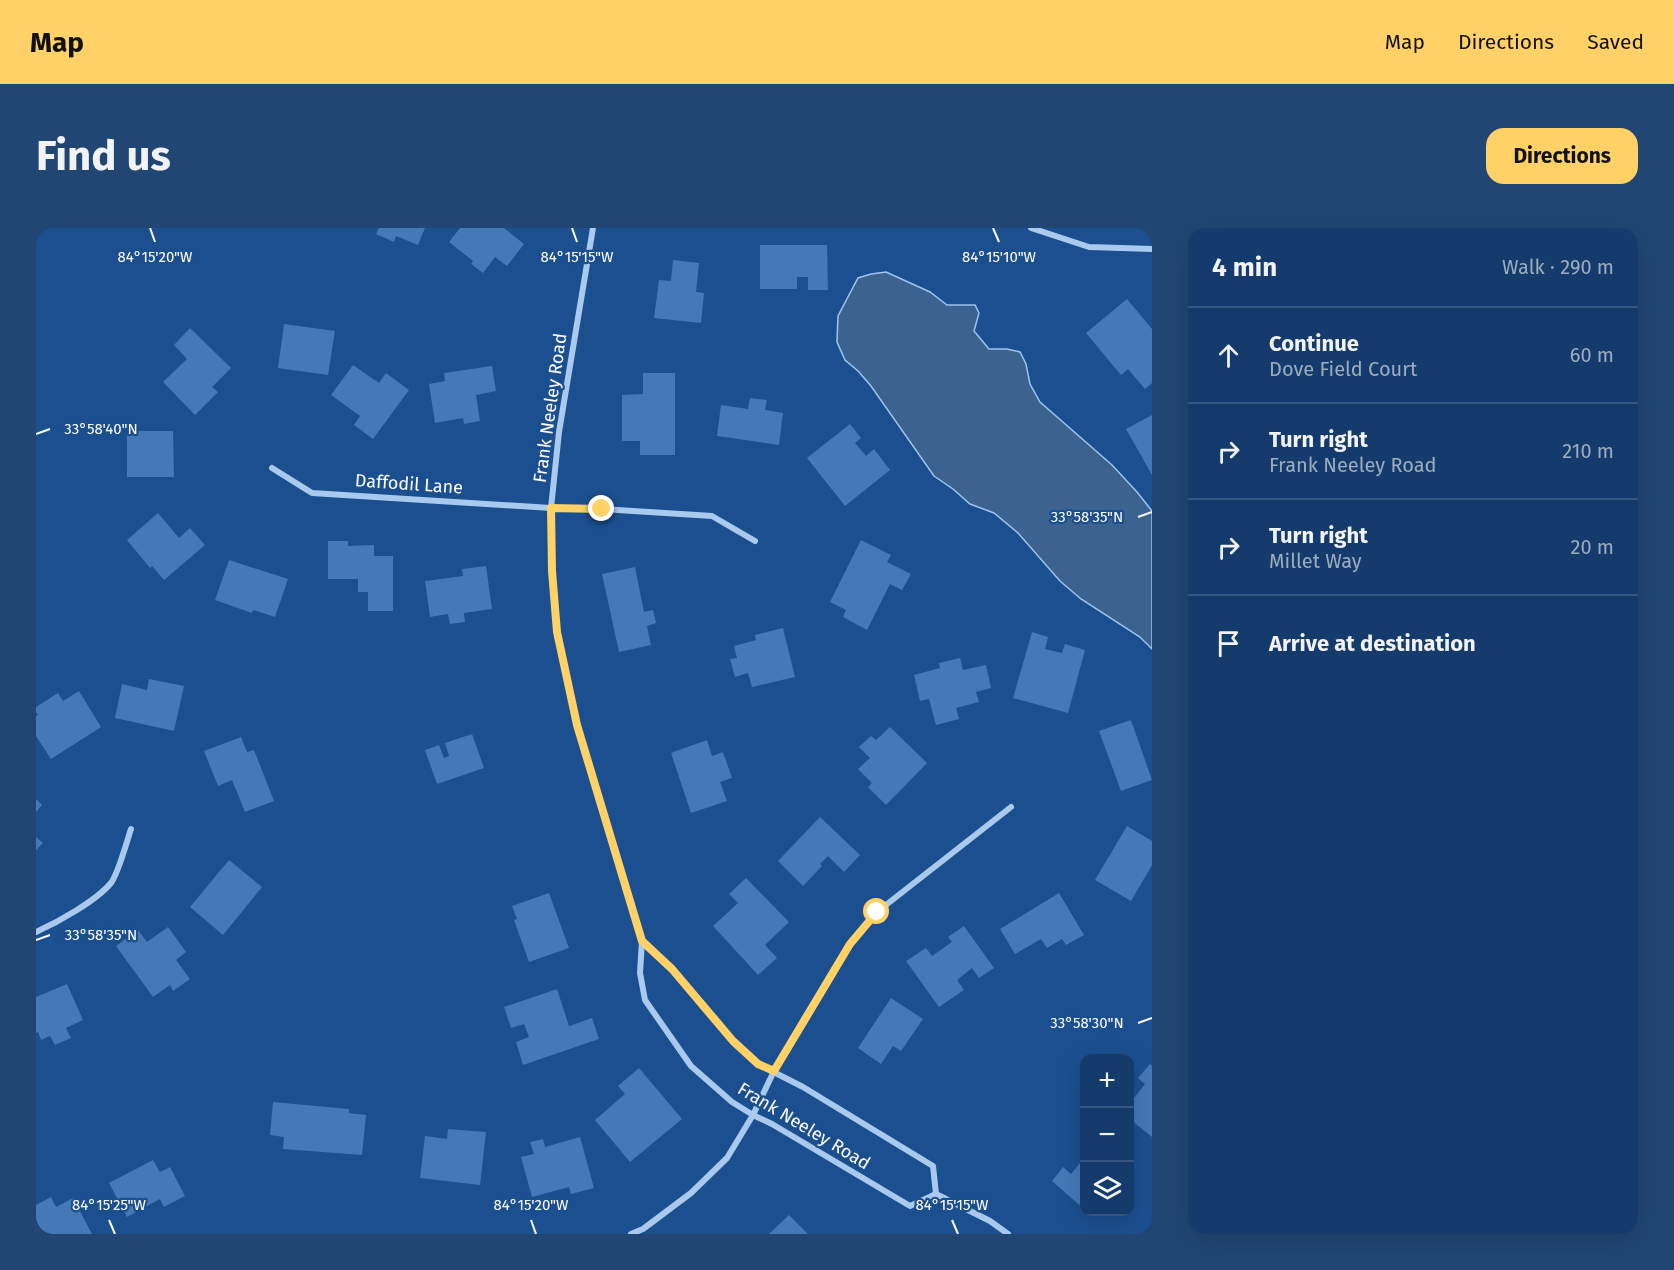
<!DOCTYPE html>
<html lang="en">
<head>
<meta charset="utf-8">
<style>
  body { margin:0; font-family:"Fira Sans",sans-serif; background:#214673; color:#f1f3f6 }
  .controls { position:absolute; right:18px; bottom:18px; display:grid; overflow:hidden; border-radius:12px; box-shadow:0 6px 24px #0002 }
  .controls button { width:54px; height:54px; display:grid; place-items:center; padding:0; border:0; border-bottom:2px solid #33557e; background:#143b6b; color:#f1f3f6; font:30px sans-serif }
  .stop { position:absolute; width:18px; height:18px; margin:-14px; border:4px solid #ffd166; border-radius:50%; background:#fff }
  .stop.end { background:#ffd166; border-color:#fff; box-shadow:0 2px 6px #0008 }
  .list { margin:0; padding:0; list-style:none }
  h2 { display:flex; justify-content:space-between; align-items:center; height:78px; margin:0; padding:0 24px; font-size:26px }
  h2 small { font-size:20px; font-weight:400; color:#9dadc1 }
  .list li { display:grid; grid-template-columns:39px 1fr auto; gap:18px; align-items:center; box-sizing:border-box; height:96px; padding:0 24px; border-top:2px solid #33557e }
  .list b { display:block; font-size:22px; white-space:nowrap }
  .list p { margin:0; font-size:20px; white-space:nowrap; color:#9dadc1 }
  .list em { font-size:20px; font-style:normal; color:#9dadc1 }
  .icon { flex:none; width:33px; height:33px; fill:none; stroke:currentColor; stroke-width:2; stroke-linecap:round; stroke-linejoin:round }
  .map { position:relative; flex:none; width:1116px; height:1006px; overflow:hidden; border-radius:18px }
  header { display:flex; align-items:center; gap:36px; box-sizing:border-box; height:84px; padding:0 30px; background:#ffd166; color:#111 }
  header strong { font-size:28px }
  nav { display:flex; gap:33px; margin-inline-start:auto; font-size:21px }
  .intro { display:flex; align-items:center; justify-content:space-between; box-sizing:border-box; height:144px; padding:0 36px }
  h1 { margin:0; font-size:42px }
  .button { padding:15px 27px; border-radius:18px; background:#ffd166; color:#111; font-size:21px; font-weight:700 }
  main { display:flex; gap:36px; padding:0 36px }
  aside { flex:1; background:#143b6b; border-radius:18px; box-shadow:0 6px 24px #0002 }
  .map>svg:first-child { display:block }
  .water { fill:#3c6290; stroke:#9cc4f0; stroke-width:1.5 }
  .building { fill:#4478b7 }
  .lines { fill:none; stroke-linecap:round; stroke-linejoin:round }
  .street { stroke:#a9c9ee; stroke-width:6 }
  .route { stroke:#ffd166; stroke-width:8 }
  .ticks { fill:none; stroke:#fff; stroke-width:2 }
  .labels { text-anchor:middle; stroke-width:4.5; stroke-linejoin:round; paint-order:stroke }
  .street-label { font-size:18px; fill:#fff; stroke:#1b4f8f }
  .ticks-label { font-size:15px; text-anchor:middle; fill:#fff; stroke:#1b4f8f; stroke-width:4.5; stroke-linejoin:round; paint-order:stroke }
</style>
</head>
<body>
<header>
<strong>Map</strong>
<nav><a>Map</a><a>Directions</a><a>Saved</a></nav>
</header>
<div class="intro"><h1>Find us</h1><a class="button">Directions</a></div>
<main>
<div class="map">
<svg width="1116" height="1006" viewBox="0 0 1116 1006">
  <rect width="100%" height="100%" fill="#1b4f8f"/>
  <polygon class="water" points="850,44 894,64 911,77 939,77 943,85 938,103 953,121 971,121 984,124 990,136 994,156 1004,174 1076,237 1101,264 1116,283 1116,421 1104,409 1045,371 1024,353 982,305 958,285 934,276 917,261 898,248 835,158 822,143 809,132 801,114 802,88 822,50 835,46"/>
  <g class="building">
    <polygon points="343,0 389,0 382,17 360,8 358,14 340,6"/>
    <polygon points="424,0 468,0 488,16 471,38 459,29 447,45 435,36 437,33 413,14"/>
    <polygon points="724,17 791,17 792,62 772,62 772,49 761,49 761,61 724,61"/>
    <polygon points="637,32 663,35 660,64 668,65 665,95 618,90 623,52 635,53"/>
    <polygon points="1091,71 1116,101 1116,155 1109,161 1092,141 1085,147 1050,105"/>
    <polygon points="248,96 299,103 292,147 242,140"/>
    <polygon points="154,100 195,140 176,159 182,164 159,187 127,154 151,131 138,117"/>
    <polygon points="317,137 343,155 350,145 373,162 337,211 318,197 324,188 295,167"/>
    <polygon points="456,138 460,163 440,167 444,193 428,196 427,190 399,195 393,156 409,153 408,145"/>
    <polygon points="607,145 639,145 639,227 604,227 604,213 586,213 586,167 607,166"/>
    <polygon points="714,170 731,172 729,182 747,185 743,217 681,208 685,177 712,181"/>
    <polygon points="1116,187 1116,247 1090,201"/>
    <polygon points="814,196 825,210 819,215 830,228 838,221 854,242 809,278 771,230"/>
    <polygon points="91,203 137,203 138,249 91,249"/>
    <polygon points="122,285 143,310 154,300 169,317 128,352 116,338 114,340 91,312"/>
    <polygon points="825,312 855,327 851,334 875,346 866,362 854,356 831,402 807,389 810,382 794,374"/>
    <polygon points="292,313 312,313 312,318 338,317 338,328 357,328 357,383 332,383 332,364 322,364 322,351 292,351"/>
    <polygon points="193,332 252,351 239,389 217,382 216,385 179,372"/>
    <polygon points="450,338 456,381 428,385 429,394 414,396 412,386 394,389 389,353 427,348 426,341"/>
    <polygon points="599,339 608,384 617,382 620,395 611,398 615,417 583,424 566,346"/>
    <polygon points="747,400 759,449 716,459 712,445 699,449 694,431 701,430 698,418 720,412 719,407"/>
    <polygon points="996,404 1012,409 1009,421 1026,425 1029,416 1049,422 1032,485 977,470"/>
    <polygon points="924,430 927,442 950,437 955,460 940,464 943,474 920,480 923,491 900,497 893,471 884,473 878,447 904,440 903,435"/>
    <polygon points="113,451 148,458 138,503 79,490 86,456 111,462"/>
    <polygon points="43,463 65,499 15,531 0,508 0,488 2,487 0,484 0,479 22,465 27,473"/>
    <polygon points="1095,492 1116,552 1085,563 1063,503"/>
    <polygon points="854,499 891,535 850,577 832,559 836,555 822,541 834,530 823,519 835,508 840,512"/>
    <polygon points="436,506 448,540 401,556 389,522 403,517 408,530 413,528 409,515"/>
    <polygon points="205,509 211,524 218,522 238,573 209,584 196,552 182,558 168,523"/>
    <polygon points="671,512 676,528 687,524 696,550 684,554 691,573 655,585 635,525"/>
    <polygon points="0,571 6,577 0,584"/>
    <polygon points="784,589 824,627 808,644 792,628 784,636 786,638 767,658 742,633"/>
    <polygon points="1091,598 1116,613 1116,637 1095,673 1059,652"/>
    <polygon points="0,609 7,615 0,622"/>
    <polygon points="193,632 226,659 187,707 154,679"/>
    <polygon points="710,650 753,694 729,717 741,730 722,747 677,698 702,675 693,666"/>
    <polygon points="513,665 533,720 493,734 478,692 481,691 476,678"/>
    <polygon points="1023,665 1048,707 1030,717 1026,711 1011,720 1005,711 979,726 964,701"/>
    <polygon points="928,698 958,740 943,750 936,740 921,752 928,762 903,779 870,733 890,720 896,728 916,714 912,709"/>
    <polygon points="132,699 150,724 140,732 154,751 137,763 134,757 117,769 80,718 102,702 111,714"/>
    <polygon points="31,756 47,792 30,800 35,810 19,817 14,808 5,812 2,804 0,805 0,769"/>
    <polygon points="521,761 533,798 556,790 563,811 487,837 480,814 493,809 488,796 475,800 468,779"/>
    <polygon points="855,770 887,791 865,823 857,818 845,836 822,820"/>
    <polygon points="1114,836 1116,838 1116,909 1094,891 1094,875 1109,856 1102,850"/>
    <polygon points="603,840 646,891 594,934 559,892 589,866 582,858"/>
    <polygon points="237,874 313,881 313,885 330,887 326,927 247,921 248,909 234,907"/>
    <polygon points="412,901 450,904 444,957 384,950 389,908 411,911"/>
    <polygon points="544,909 558,960 535,966 533,959 496,969 485,929 498,926 494,914 507,911 509,919"/>
    <polygon points="1048,930 1048,981 1016,953 1027,939 1035,946"/>
    <polygon points="117,932 124,944 134,939 149,968 128,979 124,971 91,989 73,955"/>
    <polygon points="15,969 20,979 37,970 56,1006 0,1006 0,977"/>
    <polygon points="753,987 772,1006 733,1006"/>
  </g>
  <g class="lines">
    <g class="street">
      <polyline points="557,0 523,204 515,280 516,343 521,404 541,497 606,713 604,745 609,772 655,838 696,874 717,887 736,896 874,978 900,966"/>
      <polyline points="995,0 1053,19 1116,21"/>
      <polyline points="236,240 276,265 515,280 566,281 676,288 719,313"/>
      <path d="M0,704C22,694 60,673 75,655C82,646 91,613 95,601"/>
      <polyline points="606,713 636,741 697,813 722,836 767,859 897,938 900,966"/>
      <polyline points="900,966 954,993 972,1006"/>
      <polyline points="595,1006 607,1001 655,965 691,930 717,887 738,843 814,716 841,684 975,579"/>
    </g>
  </g>
  <g class="lines">
    <polyline class="route" points="566,281 515,280 516,343 521,404 541,497 606,713 636,741 697,813 722,836 738,843 814,716 841,684"/>
  </g>
  <path class="ticks" d="M114,0L119,14M536,0L541,14M957,0L963,14M0,206L14,201M1102,289L1116,284M0,712L14,707M1102,795L1116,790M73,992L79,1006M495,992L500,1006M916,992L922,1006"/>
  <g class="labels">
    <g class="street-label">
      <text transform="translate(514 180) rotate(-82)" y="6">Frank Neeley Road</text>
      <text transform="translate(373 256) rotate(4)" y="6">Daffodil Lane</text>
      <text transform="translate(768 898) rotate(31)" y="6">Frank Neeley Road</text>
    </g>
  </g>
  <g class="ticks-label">
    <text x="119" y="34">84°15'20"W</text>
    <text x="541" y="34">84°15'15"W</text>
    <text x="963" y="34">84°15'10"W</text>
    <text x="65" y="206">33°58'40"N</text>
    <text x="1051" y="294">33°58'35"N</text>
    <text x="65" y="712">33°58'35"N</text>
    <text x="1051" y="800">33°58'30"N</text>
    <text x="73" y="982">84°15'25"W</text>
    <text x="495" y="982">84°15'20"W</text>
    <text x="916" y="982">84°15'15"W</text>
  </g>
</svg>
<div class="controls">
<button>+</button>
<button>−</button>
<button><svg class="icon" aria-label="layers" viewBox="0 0 24 24"><path d="M12 4l9 5-9 5-9-5zM3 14l9 5 9-5"/></svg></button>
</div>
<div class="stop" style="left:841px;top:684px"></div>
<div class="stop end" style="left:566px;top:281px"></div>
</div>
<aside>
<h2>4 min<small>Walk · 290 m</small></h2>
<ul class="list">
<li><svg class="icon" aria-label="ahead" viewBox="0 0 24 24"><path d="M12 20V5M6 11l6-6 6 6"/></svg><div><b>Continue</b><p>Dove Field Court</p></div><em>60 m</em></li>
<li><svg class="icon" aria-label="right" viewBox="0 0 24 24"><path d="M7 20v-9h11M14 6l5 5-5 5"/></svg><div><b>Turn right</b><p>Frank Neeley Road</p></div><em>210 m</em></li>
<li><svg class="icon" aria-label="right" viewBox="0 0 24 24"><path d="M7 20v-9h11M14 6l5 5-5 5"/></svg><div><b>Turn right</b><p>Millet Way</p></div><em>20 m</em></li>
<li><svg class="icon" aria-label="arrive" viewBox="0 0 24 24"><path d="M6 21V4h12l-3 4 3 4H6"/></svg><div><b>Arrive at destination</b></div></li>
</ul>
</aside>
</main>
</body>
</html>
